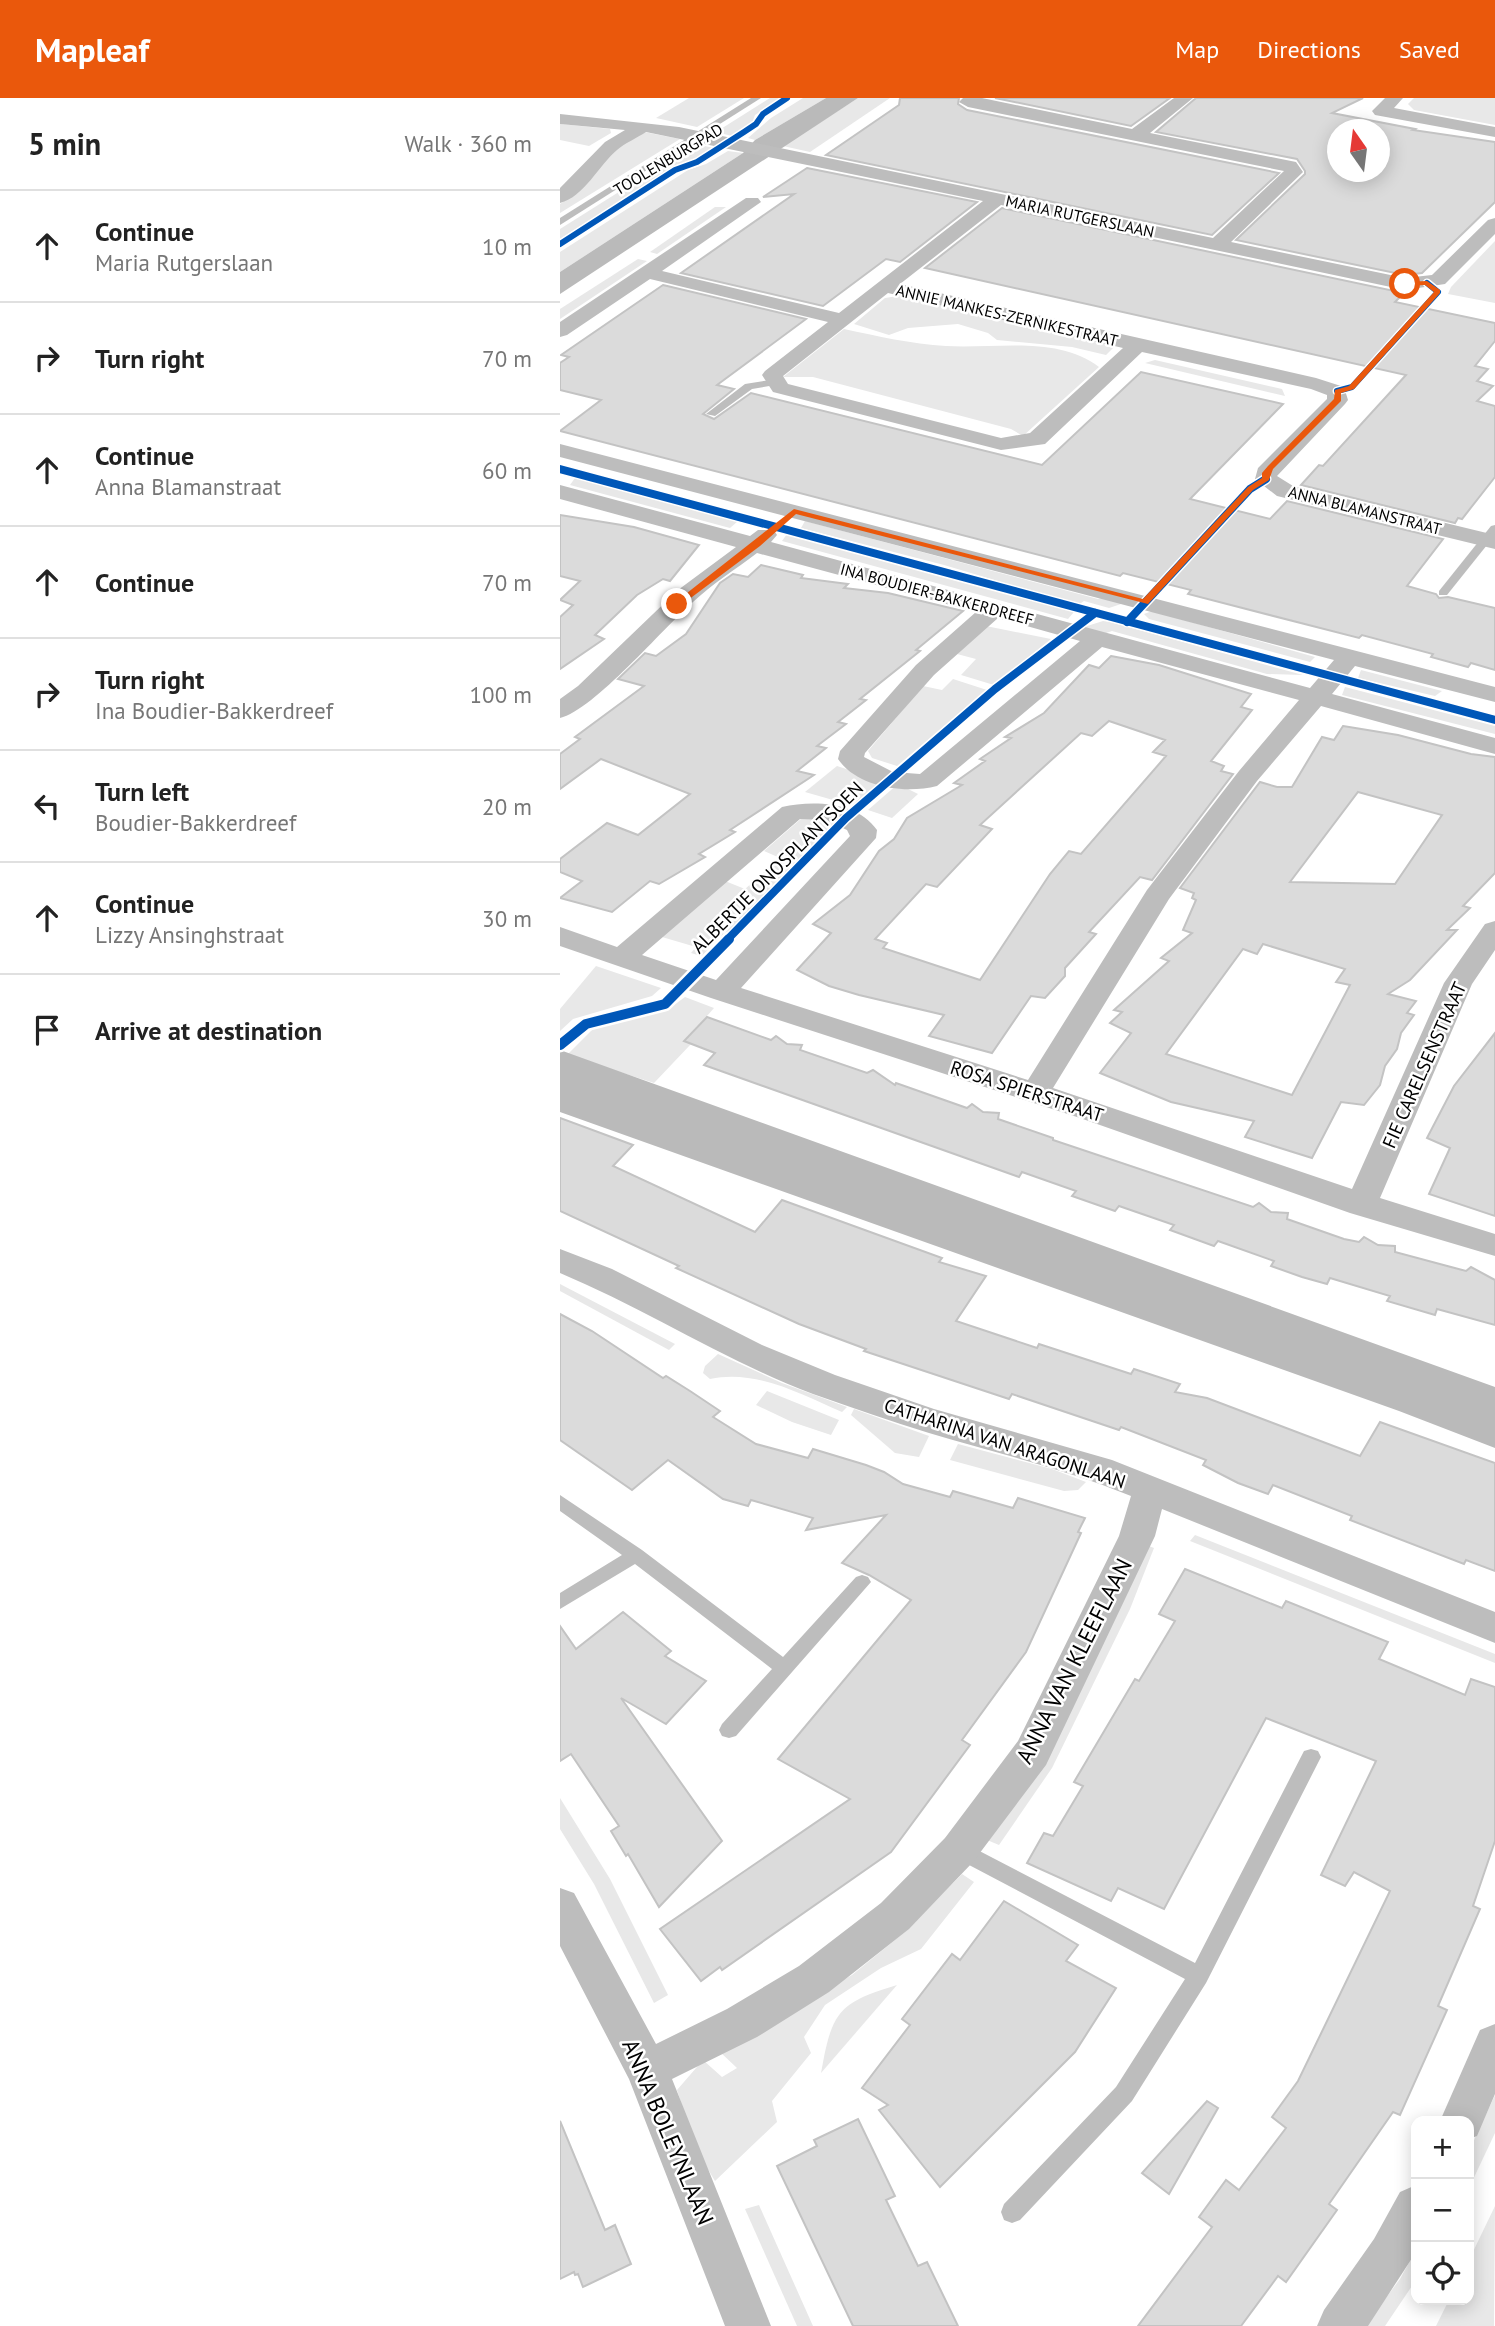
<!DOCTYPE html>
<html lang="en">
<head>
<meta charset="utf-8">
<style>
  body { margin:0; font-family:"PT Sans",sans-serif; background:#f2f2f2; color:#222 }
  .controls { position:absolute; right:21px; bottom:21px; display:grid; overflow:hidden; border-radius:14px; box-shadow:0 4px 18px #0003 }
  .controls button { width:63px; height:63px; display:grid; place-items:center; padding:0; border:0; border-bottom:2px solid #e0e0e0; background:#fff; color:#222; font:35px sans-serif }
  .compass { position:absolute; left:767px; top:21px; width:63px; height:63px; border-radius:50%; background:#fff; box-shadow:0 4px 18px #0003; rotate:346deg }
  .stop { position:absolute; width:21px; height:21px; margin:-16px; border:5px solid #ea580c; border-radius:50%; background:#fff }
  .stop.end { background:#ea580c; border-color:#fff; box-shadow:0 2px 7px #0008 }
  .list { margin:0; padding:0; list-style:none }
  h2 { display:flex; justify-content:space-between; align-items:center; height:91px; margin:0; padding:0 28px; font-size:30px }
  h2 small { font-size:23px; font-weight:400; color:#767676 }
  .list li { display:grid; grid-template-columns:46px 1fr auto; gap:21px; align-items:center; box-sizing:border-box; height:112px; padding:0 28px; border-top:2px solid #e0e0e0 }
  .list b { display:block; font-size:26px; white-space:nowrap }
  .list p { margin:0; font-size:23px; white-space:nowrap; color:#767676 }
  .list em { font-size:23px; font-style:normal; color:#767676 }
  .icon { flex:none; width:38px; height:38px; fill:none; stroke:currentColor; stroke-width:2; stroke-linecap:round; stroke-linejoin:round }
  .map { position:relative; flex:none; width:935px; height:2228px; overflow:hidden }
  header { display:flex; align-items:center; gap:42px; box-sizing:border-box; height:98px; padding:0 35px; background:#ea580c; color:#fff }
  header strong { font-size:33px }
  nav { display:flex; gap:38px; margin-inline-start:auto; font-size:24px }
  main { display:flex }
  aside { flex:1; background:#fff }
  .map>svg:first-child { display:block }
  .green { fill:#e8e8e8 }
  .water { fill:#bababa }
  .building { fill:#dbdbdb; stroke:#c3c3c3; stroke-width:2; fill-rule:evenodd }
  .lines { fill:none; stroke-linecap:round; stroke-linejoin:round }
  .lane { fill:#bdbdbd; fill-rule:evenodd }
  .street { fill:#bdbdbd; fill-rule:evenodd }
  .cycleway-far2-casing { stroke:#fff; stroke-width:9 }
  .cycleway-far1-casing { stroke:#fff; stroke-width:11 }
  .cycleway-casing { stroke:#fff; stroke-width:15 }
  .cycleway-far2 { stroke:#0057b8; stroke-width:6 }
  .cycleway-far1 { stroke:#0057b8; stroke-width:8 }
  .cycleway { stroke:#0057b8; stroke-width:10 }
  .route { fill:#ea580c }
  .labels { text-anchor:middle; stroke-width:5; stroke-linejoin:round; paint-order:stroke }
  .far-street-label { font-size:16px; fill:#000; stroke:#fff }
  .street-label { font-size:19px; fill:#000; stroke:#fff }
  .near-street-label { font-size:23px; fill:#000; stroke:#fff }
</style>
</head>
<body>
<header>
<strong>Mapleaf</strong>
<nav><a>Map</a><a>Directions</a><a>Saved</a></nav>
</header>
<main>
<aside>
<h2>5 min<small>Walk · 360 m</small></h2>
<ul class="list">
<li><svg class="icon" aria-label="ahead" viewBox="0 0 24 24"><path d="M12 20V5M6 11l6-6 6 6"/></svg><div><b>Continue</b><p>Maria Rutgerslaan</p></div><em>10 m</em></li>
<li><svg class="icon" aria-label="right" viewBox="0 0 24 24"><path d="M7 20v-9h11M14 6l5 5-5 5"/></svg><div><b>Turn right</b></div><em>70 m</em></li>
<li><svg class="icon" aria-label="ahead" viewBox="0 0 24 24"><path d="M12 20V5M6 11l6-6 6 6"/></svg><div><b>Continue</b><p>Anna Blamanstraat</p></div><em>60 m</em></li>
<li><svg class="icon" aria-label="ahead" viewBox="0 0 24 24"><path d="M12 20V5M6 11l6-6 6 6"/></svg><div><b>Continue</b></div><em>70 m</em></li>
<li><svg class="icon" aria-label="right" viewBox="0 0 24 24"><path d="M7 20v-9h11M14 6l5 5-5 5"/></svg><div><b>Turn right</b><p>Ina Boudier-Bakkerdreef</p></div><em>100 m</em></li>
<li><svg class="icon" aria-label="left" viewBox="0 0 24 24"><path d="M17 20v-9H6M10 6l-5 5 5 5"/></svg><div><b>Turn left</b><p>Boudier-Bakkerdreef</p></div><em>20 m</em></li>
<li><svg class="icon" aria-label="ahead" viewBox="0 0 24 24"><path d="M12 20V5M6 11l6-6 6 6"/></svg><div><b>Continue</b><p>Lizzy Ansinghstraat</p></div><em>30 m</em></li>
<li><svg class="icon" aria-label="arrive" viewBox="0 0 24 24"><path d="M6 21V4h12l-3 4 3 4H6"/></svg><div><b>Arrive at destination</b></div></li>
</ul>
</aside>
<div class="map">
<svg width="935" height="2228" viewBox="0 0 935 2228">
  <rect width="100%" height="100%" fill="#fff"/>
  <g class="green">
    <polygon points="129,0 184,0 137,29 96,20"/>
    <polygon points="210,0 222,0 195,17 192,25 172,38 156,34"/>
    <polygon points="243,0 266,0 195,42 188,40 211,20"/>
    <polygon points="298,0 330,0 250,54 223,48"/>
    <polygon points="854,0 935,0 935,27 854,12 848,6"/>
    <polygon points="0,26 50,31 51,35 29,48 0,42"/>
    <polygon points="84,34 120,41 0,115 0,106 9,100 52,53"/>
    <polygon points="135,46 154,50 132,63 116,67 0,141 0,131"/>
    <polygon points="168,53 183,55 0,174 0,154 128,72 146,66"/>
    <polygon points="155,109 166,109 97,156 90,154"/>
    <polygon points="935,143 935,205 888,196 891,189"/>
    <polygon points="78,161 87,163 0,221 0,211"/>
    <polygon points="338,198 558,245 546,257 512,249 437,242 428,235 398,226 348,230 329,237 294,226 325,200"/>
    <path d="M284,231C317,238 351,246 386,248C435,251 498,237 539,269L463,338L451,331L253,279H223Z"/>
    <polygon points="595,262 722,291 725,298 585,265"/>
    <polygon points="15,380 178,423 170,430 10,387"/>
    <polygon points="245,423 538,501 547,499 567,504 549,510 524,503 518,507 384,467 241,430"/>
    <polygon points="227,436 514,514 508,521 222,443"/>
    <polygon points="592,513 755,559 750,564 589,521 584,516"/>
    <polygon points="543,523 550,524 743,577 707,576 552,533 543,536 524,529"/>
    <polygon points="426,528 491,541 434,587 401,577 416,561 397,556"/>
    <polygon points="801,572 882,593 875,598 798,580"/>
    <polygon points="393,581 427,592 337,668 312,660 308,653 363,588 382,592"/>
    <polygon points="785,589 935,628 935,636 782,597"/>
    <polygon points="277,668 323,683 294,708 245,694"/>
    <polygon points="338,686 358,696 332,720 308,712"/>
    <polygon points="242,720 277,722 144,859 131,855 136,849 102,839 165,783 185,791 220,760 204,753"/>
    <polygon points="36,868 101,890 92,898 13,921 0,933 0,911"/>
    <polygon points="125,899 154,910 125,943 131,946 94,985 7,957 34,930 110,910"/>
    <polygon points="0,1186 115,1246 109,1252 0,1193"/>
    <path d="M158,1256L222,1285L287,1309L282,1314C240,1296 196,1271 150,1281L143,1275L145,1268Z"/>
    <polygon points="207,1293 279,1322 271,1337 232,1324 196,1307"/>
    <polygon points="294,1311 369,1338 359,1359 335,1355 291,1317"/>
    <polygon points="398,1346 492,1371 526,1384 518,1392 504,1393 390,1362"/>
    <polygon points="635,1437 935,1556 935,1565 630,1443"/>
    <polygon points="584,1446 594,1450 570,1511 492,1670 439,1747 427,1742"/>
    <polygon points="0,1700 50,1781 108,1897 94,1905 34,1786 0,1731"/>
    <polygon points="402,1776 414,1784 361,1851 321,1870 265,1907 244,1939 251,1955 212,2003 217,2024 155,2083 138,2055 117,1992 143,1962 162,1979 177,1970 159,1953 292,1877 346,1833"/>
    <path d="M337,1887L261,1975C272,1913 278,1905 337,1887Z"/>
    <polygon points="935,1997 935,2035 909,2090 909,2053"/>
    <polygon points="199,2107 253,2228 237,2228 185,2111"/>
    <polygon points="935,2108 934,2228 876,2228 889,2202 909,2202 909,2162"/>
    <polygon points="856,2152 856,2182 825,2228 805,2228 840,2181"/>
  </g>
  <g class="water">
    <polygon points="266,0 298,0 0,196 0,174 183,55 195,42"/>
    <polygon points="0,952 935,1289 935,1350 839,1313 0,1014"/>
  </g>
  <g class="building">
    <polygon points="340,0 399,0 398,6 407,12 719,75 652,137 266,57 339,7"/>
    <polygon points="435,0 610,0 571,28"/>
    <path d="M636,0H803L772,15L855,31L853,32L935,44V104L862,175L845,177L676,142L745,76V73L737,61L596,34ZM778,32H820V74H778Z"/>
    <polygon points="247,70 417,104 340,164 326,161 263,208 121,175 234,96 203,99"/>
    <polygon points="442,110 844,195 835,204 935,225 935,243 915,268 928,271 917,283 933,288 917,303 935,308 935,379 902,421 898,420 895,425 741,387 759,367 763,368 846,277 365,170"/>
    <polygon points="103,187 246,221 157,287 174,291 143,316 154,321 191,295 482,367 581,274 723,306 630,401 710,421 727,403 883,441 847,488 876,496 879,500 888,499 935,510 935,572 911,565 908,569 871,559 873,556 802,537 799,540 628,496 631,492 563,475 560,478 0,333 41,302 0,292 0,265 9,259 1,257"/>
    <polygon points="0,417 74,429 139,447 110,483 103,481 77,497 35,537 44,541 0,571 0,519 13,507 0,502 20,483 0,478"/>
    <polygon points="201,467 243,477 241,480 288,486 284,490 328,495 403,513 356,552 360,553 300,601 306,602 278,624 286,626 257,648 266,650 237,673 254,677 170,732 175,734 139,756 145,759 99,786 90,783 52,814 0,800 22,783 0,774 0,761 47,725 78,737 130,696 41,661 0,691 0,656 20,641 15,639 84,588 58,581 85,555 96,558 126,536 160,485 173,476 188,479"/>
    <path d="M551,558L599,567L691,596L681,609L692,612L651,663L664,668L661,673L673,676L592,782L580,779L529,834L536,836L505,870V878L485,900L471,898L432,955L369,938L384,917L299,897L269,888L237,872L271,835L253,826L290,797L319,753L334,741L347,720L402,687L394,685L425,663L420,661L451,640L445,639L484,615L529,567L539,570ZM549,623L605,642L593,654L606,658L521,756L509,753L490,776L420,882L323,850L327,845L315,841L366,786L377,789L432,731L420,727L521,635L532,638Z"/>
    <path d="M783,628L838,637L911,656L935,659V775L903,808L910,810L887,832H897L850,882L828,896L856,903L847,915L854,917L841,935L837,951L825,968L820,987L804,1007L781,1004L752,1060L685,1039L694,1023L611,1004L540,975L571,935L550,925L562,914L554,912L609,863L601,860L632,835L623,832L636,802L632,800L634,795L620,790L700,684L717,689H732L762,639L774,642ZM798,694L882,717L835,786L730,784ZM703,846L785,871L776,884L790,887L732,997L606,956L683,851L697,856Z"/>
    <polygon points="147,919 211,942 216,938 227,946 242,947 240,952 307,975 313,972 335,987 336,985 407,1010 412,1006 423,1014 439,1015 438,1021 493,1040 493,1042 693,1109 699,1105 711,1114 728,1115 727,1121 784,1141 799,1144 804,1139 818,1147 835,1148 835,1154 891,1169 906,1173 911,1169 935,1182 935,1227 877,1211 875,1217 827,1203 830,1198 770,1180 767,1186 742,1179 711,1168 714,1163 658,1143 654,1148 610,1132 614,1127 559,1108 555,1113 512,1098 516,1093 462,1074 459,1079 144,967 155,955 124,943"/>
    <polygon points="935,935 935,1118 869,1096 890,1050 867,1040 894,988"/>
    <polygon points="0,1020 73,1047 53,1068 195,1134 222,1102 382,1160 379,1164 426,1178 396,1223 477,1250 479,1246 571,1276 574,1271 620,1286 615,1294 647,1300 800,1358 820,1324 935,1365 935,1473 906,1462 904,1466 790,1422 792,1418 713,1387 708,1396 678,1385 643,1367 646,1362 561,1329 559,1332 452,1296 449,1301 304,1253 306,1251 239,1226 116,1170 119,1168 0,1113"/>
    <polygon points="0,1216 32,1233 103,1280 106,1278 130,1293 160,1313 153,1319 196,1346 248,1360 253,1351 306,1367 324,1374 343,1386 390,1399 393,1393 453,1410 458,1400 525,1420 518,1434 521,1435 466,1554 402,1642 410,1647 331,1754 162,1872 160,1869 141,1883 100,1831 290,1701 218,1661 351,1502 309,1477 282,1465 326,1417 246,1432 253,1420 191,1402 188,1408 163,1401 108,1362 72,1392 0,1342"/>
    <polygon points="625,1471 722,1510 726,1503 828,1544 819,1561 905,1597 911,1581 935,1589 935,1743 913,1808 920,1811 878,1908 887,1912 840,2017 833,2014 769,2106 777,2112 726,2184 718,2178 681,2228 578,2228 652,2129 639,2119 666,2082 679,2092 726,2030 712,2019 738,1983 830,1793 794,1774 785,1788 761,1777 816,1663 706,1620 604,1811 558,1790 551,1803 467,1765 484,1735 493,1738 523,1688 514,1684 575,1581 579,1583 615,1523 599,1516"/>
    <polygon points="63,1514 111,1553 105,1558 146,1583 106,1626 61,1600 162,1743 99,1809 68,1756 66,1758 51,1733 59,1728 11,1656 0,1663 0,1528 16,1551"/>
    <polygon points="444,1803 518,1847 506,1863 556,1890 515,1954 380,2089 319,2012 328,2007 302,1990 350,1927 342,1921 392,1856 400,1862"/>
    <polygon points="647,2003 658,2010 609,2096 582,2075"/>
    <polygon points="298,2021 335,2098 326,2102 358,2168 367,2164 398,2228 293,2228 217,2068 257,2048 254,2042"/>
    <polygon points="0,2023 45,2132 55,2127 71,2166 23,2189 18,2176 15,2177 14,2174 0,2181"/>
  </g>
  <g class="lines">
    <g class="lane">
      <polygon points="191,0 201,0 0,127 0,120"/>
      <polygon points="217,281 222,284 221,286 192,291 155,318 146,316 185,286"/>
      <polygon points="935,427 935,437 887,497 879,497 879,493 931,428"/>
      <polygon points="0,1397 82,1452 223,1559 296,1479 302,1477 308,1479 311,1484 176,1638 169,1640 162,1638 159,1632 162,1626 212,1571 75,1466 0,1511 0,1495 62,1457 0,1413"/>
      <polygon points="751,1651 758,1653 761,1659 646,1885 572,2003 460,2122 452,2125 444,2122 441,2114 444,2106 556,1989 625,1881 392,1758 389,1752 392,1746 399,1743 406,1746 635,1865 744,1653"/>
    </g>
    <g class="street">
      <path d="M403,0H422L572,31L614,0H633L590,35L736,64L743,74L671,144L845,180L872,177L928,122L935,120V136L885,186L845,192L441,107L340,186L756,280L784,289L788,302L785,306L717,378L733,388L935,437V451L717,398L695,381L698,370L767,301V297L751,291L582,254L485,346L441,352L213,294L202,277L205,273L268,224L90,181L7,237L0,239V224L186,100H198L201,104L102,173L279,215L423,103L86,34C77,40 65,45 57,52C39,67 24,99 0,105V90L45,44L65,32L0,26V16L119,29L653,140L724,73L408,9L399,4ZM328,195L563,250L470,335L441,340L228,286L223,278Z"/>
      <polygon points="825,0 843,0 834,10 935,29 935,39 815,17 812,13"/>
      <path d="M0,346L935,589V604L795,568L772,596L935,640V656L761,608L697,683L609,801L493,990L792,1091L884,885L925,826L935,823V852L912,886L820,1100L935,1136V1158L790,1115L520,1020L151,900L0,848V829L57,849L222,709C252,702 297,703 317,732L316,740L181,890L468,982L587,792L679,673L739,602L542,549L377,688C345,696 298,690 278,661L280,653L356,567L416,514L197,455C176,471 152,486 133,504C103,530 34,612 0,620V601L18,588L118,492L176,449L0,401V387L190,438L198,432H214L217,437L211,444L750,590L774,562L0,359ZM438,520L520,543L360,676L333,674L304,659L305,655L374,577ZM240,721L266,722L287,732L290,738L156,882L82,857Z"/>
      <path d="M0,1151L52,1171L202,1247L275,1277L374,1311L552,1362L935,1514V1545L602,1411L595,1438L486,1667L413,1764L349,1831L269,1894L197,1939L112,1981L211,2228H165L69,1981L0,1848V1790L14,1795L96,1946L167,1911L239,1868L321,1805L385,1740L458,1643L559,1438L571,1398C505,1371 436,1355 369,1335C330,1323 291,1309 253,1296C165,1263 86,1211 0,1175Z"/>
      <polygon points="935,1926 935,1996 917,2038 909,2041 909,2023 880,2023 920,1932"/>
      <polygon points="856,2087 856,2154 808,2228 757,2228 764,2212 814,2141 840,2094"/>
    </g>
    <defs>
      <g id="cycleway-far2">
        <polyline points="0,146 115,72 137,64 184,34 196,26 203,16 227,0"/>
        <polyline points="777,293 792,289 878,194 867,185"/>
      </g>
      <g id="cycleway-far1">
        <polyline points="0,371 935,622"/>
        <polyline points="567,524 690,391 706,381"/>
        <polyline points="167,842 286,720 435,591 535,515"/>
      </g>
      <polyline id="cycleway" points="0,947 26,926 105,906 169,841"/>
    </defs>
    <use href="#cycleway-far2" class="cycleway-far2-casing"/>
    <use href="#cycleway-far1" class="cycleway-far1-casing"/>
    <use href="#cycleway" class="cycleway-casing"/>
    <use href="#cycleway-far2" class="cycleway-far2"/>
    <use href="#cycleway-far1" class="cycleway-far1"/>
    <use href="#cycleway" class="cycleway"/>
  </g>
  <polygon class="route" points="867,183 880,192 880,195 794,291 781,295 781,303 713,371 709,382 693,392 588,506 236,416 200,448 120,508 113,506 234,411 583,501 688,389 702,380 702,375 708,368 774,301 775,292 789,288 874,194 865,187 845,188 842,184"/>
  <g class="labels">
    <g class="far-street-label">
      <text transform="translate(108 61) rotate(-31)" y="6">TOOLENBURGPAD</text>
      <text transform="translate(520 118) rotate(12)" y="6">MARIA RUTGERSLAAN</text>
      <text transform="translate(447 217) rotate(13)" y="6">ANNIE MANKES-ZERNIKESTRAAT</text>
      <text transform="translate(805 412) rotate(14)" y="6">ANNA BLAMANSTRAAT</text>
      <text transform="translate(377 496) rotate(15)" y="6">INA BOUDIER-BAKKERDREEF</text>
    </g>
    <g class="street-label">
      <text transform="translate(217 769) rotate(-45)" y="7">ALBERTJE ONOSPLANTSOEN</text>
      <text transform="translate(864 967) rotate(-66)" y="7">FIE CARELSENSTRAAT</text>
      <text transform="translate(467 993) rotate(18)" y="7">ROSA SPIERSTRAAT</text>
      <text transform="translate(445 1345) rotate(18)" y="7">CATHARINA VAN ARAGONLAAN</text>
    </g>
    <g class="near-street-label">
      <text transform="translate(514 1563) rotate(-63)" y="8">ANNA VAN KLEEFLAAN</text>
      <text transform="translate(108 2034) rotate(67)" y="8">ANNA BOLEYNLAAN</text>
    </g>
  </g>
</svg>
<div class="controls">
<button>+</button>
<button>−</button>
<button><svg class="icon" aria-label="locate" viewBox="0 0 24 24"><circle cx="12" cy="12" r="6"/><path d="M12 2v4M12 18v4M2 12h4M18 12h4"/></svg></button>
</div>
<svg class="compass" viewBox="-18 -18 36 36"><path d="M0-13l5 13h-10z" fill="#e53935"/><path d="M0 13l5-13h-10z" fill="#767676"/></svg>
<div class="stop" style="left:845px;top:186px"></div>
<div class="stop end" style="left:117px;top:506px"></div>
</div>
</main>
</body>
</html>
